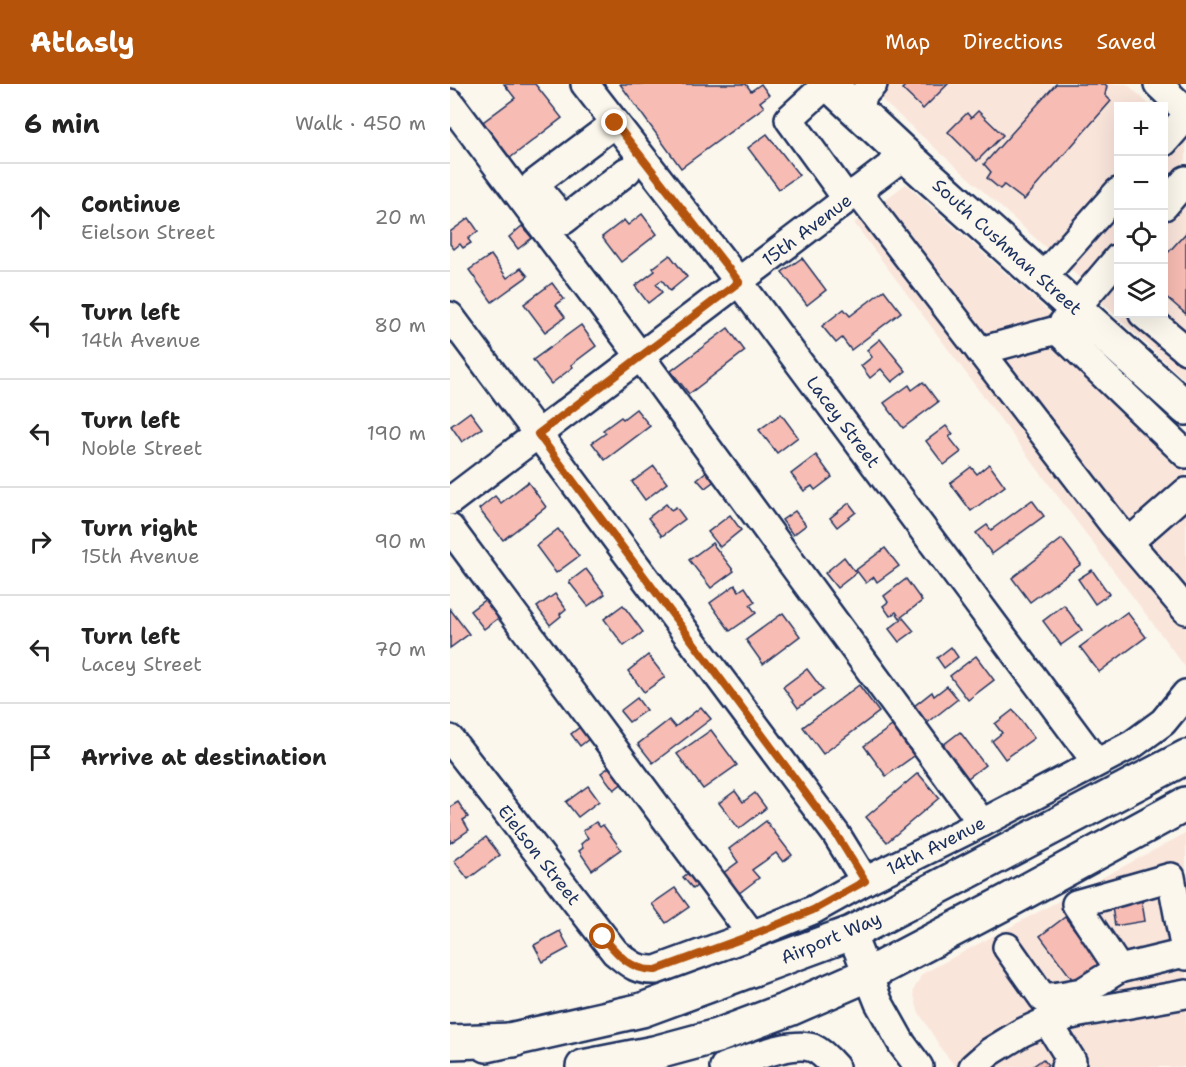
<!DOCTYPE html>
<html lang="en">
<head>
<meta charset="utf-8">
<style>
  body { margin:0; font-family:"Shantell Sans",sans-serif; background:#f2f2f2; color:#222 }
  .controls { position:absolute; right:18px; top:18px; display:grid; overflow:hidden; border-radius:0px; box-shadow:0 6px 24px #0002 }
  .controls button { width:54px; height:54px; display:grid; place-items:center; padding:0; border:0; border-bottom:2px solid #e0e0e0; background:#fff; color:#222; font:30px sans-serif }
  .stop { position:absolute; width:18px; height:18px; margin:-14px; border:4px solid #b45309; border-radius:50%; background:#fff }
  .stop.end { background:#b45309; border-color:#fff; box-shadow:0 2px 6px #0008 }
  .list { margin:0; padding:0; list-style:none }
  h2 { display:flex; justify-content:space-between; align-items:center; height:78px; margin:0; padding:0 24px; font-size:26px }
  h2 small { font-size:20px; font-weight:400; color:#767676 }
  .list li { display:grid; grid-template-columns:39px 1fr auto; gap:18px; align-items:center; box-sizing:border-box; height:108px; padding:0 24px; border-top:2px solid #e0e0e0 }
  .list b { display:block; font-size:22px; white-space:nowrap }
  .list p { margin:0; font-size:20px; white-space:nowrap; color:#767676 }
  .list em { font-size:20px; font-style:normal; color:#767676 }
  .icon { flex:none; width:33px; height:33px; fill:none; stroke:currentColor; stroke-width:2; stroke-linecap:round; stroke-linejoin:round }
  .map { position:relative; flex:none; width:736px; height:983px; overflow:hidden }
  header { display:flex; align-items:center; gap:36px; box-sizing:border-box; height:84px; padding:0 30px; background:#b45309; color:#fff }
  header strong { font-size:28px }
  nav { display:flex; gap:33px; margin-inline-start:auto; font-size:21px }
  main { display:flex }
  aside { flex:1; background:#fff }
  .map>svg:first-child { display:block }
  .built { fill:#fae5db }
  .building { fill:#f7bcb3; stroke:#1b2f5e; stroke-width:1.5 }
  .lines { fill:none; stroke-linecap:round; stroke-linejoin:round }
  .minor-casing { stroke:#1b2f5e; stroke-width:32 }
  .major-casing { stroke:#1b2f5e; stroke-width:38 }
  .highway-casing { stroke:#1b2f5e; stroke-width:38 }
  .minor { stroke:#fbf7ec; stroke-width:27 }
  .major { stroke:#fbf7ec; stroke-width:33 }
  .highway { stroke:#fbf7ec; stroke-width:33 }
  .route { stroke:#b45309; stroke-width:8 }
  .labels { text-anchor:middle; stroke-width:6; stroke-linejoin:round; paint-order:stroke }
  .street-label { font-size:18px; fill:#1b2f5e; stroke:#fbf7ec }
</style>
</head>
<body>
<header>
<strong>Atlasly</strong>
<nav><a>Map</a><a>Directions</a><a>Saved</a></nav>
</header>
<main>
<aside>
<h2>6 min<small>Walk · 450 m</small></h2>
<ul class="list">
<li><svg class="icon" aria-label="ahead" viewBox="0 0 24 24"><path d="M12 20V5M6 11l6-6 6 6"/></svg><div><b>Continue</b><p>Eielson Street</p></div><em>20 m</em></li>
<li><svg class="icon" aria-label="left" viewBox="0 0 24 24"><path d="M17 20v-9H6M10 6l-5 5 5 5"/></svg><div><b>Turn left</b><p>14th Avenue</p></div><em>80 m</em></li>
<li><svg class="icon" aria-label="left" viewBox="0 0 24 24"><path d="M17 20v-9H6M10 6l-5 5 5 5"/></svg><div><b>Turn left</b><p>Noble Street</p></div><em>190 m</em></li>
<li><svg class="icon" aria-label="right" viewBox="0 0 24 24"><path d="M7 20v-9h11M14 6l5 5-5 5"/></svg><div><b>Turn right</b><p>15th Avenue</p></div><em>90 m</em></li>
<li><svg class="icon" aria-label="left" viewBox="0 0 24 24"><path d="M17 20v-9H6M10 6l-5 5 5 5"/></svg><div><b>Turn left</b><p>Lacey Street</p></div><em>70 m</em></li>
<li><svg class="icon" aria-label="arrive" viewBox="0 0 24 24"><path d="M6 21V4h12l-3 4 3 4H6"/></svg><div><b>Arrive at destination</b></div></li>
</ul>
</aside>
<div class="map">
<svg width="736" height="983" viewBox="0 0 736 983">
  <rect width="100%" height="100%" fill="#fbf7ec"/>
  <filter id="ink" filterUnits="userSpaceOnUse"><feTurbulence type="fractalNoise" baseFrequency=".0167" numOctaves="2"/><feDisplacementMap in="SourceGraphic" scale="12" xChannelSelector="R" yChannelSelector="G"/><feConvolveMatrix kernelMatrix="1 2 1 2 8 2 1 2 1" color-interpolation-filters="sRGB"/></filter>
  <g filter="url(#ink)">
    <g class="built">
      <polygon points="414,0 677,0 701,22 668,22 668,155 633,197"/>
      <polygon points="714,34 736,55 736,76 714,102"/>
      <polygon points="456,100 736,351 736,584 404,139"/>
      <polygon points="736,115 736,297 650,217 668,195 668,230 714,230 714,142"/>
      <polygon points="736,749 736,983 506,983 492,966 468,927 463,907 472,890"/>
    </g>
    <g class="building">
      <polygon points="54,0 85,0 112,34 60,74 33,38 65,14"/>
      <polygon points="170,0 296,0 301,7 311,0 319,11 310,18 314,23 231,84"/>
      <polygon points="457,0 498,0 473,25 452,5"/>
      <polygon points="606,0 655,0 657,2 655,11 661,17 574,116 554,101 550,105 537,94 541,88 534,80"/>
      <polygon points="528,27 553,51 527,77 498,48 517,29 521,34"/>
      <polygon points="317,50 349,91 329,105 298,64"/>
      <polygon points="192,130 207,150 171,178 152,153 174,136 178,141"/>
      <polygon points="19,134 28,147 18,155 21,159 13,164 10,160 4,165 0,160 0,148"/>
      <polygon points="72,142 82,154 68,165 59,153"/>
      <polygon points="736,149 736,230 714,211 714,173"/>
      <polygon points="41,171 57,194 71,184 78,192 42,218 19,186"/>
      <polygon points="220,171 237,193 220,207 212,196 206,200 212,208 198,219 185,202 205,187 203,184"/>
      <polygon points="352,174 376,206 357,221 332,188"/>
      <polygon points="102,199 114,215 106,221 115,233 95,248 74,220"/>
      <polygon points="434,206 451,228 401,266 392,254 386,259 372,242 394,225 400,232"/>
      <polygon points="131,241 146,262 121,281 123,283 101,300 83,276"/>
      <polygon points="278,244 295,267 239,310 221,287"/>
      <polygon points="430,255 456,287 442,298 431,285 420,294 411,282 422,273 417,266"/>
      <polygon points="473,298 488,318 453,344 434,319 459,301 462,306"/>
      <polygon points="186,325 200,342 155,376 142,359 156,349 153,346 171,333 173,335"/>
      <polygon points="20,328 32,344 12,358 1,342"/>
      <polygon points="331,330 348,353 327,369 309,346"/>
      <polygon points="496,342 503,350 499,353 511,368 494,381 476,357"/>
      <polygon points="366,371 382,393 365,406 362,402 354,407 341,390"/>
      <polygon points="539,380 555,402 521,427 500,399 521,383 527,390"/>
      <polygon points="204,382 217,399 195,416 182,398"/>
      <polygon points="263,382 271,392 255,404 247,395"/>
      <polygon points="78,398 96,423 53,456 29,425 45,412 51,419"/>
      <polygon points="582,416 594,432 542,470 526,449 537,441 541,446"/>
      <polygon points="399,419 406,428 387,443 380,434"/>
      <polygon points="216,420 221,426 226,423 235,435 212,452 198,434"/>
      <polygon points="345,427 356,441 343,451 332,436"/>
      <polygon points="280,431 291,446 270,463 258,448"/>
      <polygon points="108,445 129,472 106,489 86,462"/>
      <polygon points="612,455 631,480 580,518 562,494"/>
      <polygon points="262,459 284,487 261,504 239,476"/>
      <polygon points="435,464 449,482 427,498 424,493 416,499 406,486"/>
      <polygon points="394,473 406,489 387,504 375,489"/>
      <polygon points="136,485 155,510 138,522 119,498"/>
      <polygon points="642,486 659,510 645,520 628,495"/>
      <polygon points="456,495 472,517 450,534 446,528 440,532 433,522 438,518 434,512"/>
      <polygon points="285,501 289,507 295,503 305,518 300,521 306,529 280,547 260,519"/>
      <polygon points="105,510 116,525 110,530 111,532 100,541 87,523"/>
      <polygon points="41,511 55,529 34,545 20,527"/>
      <polygon points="173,521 193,548 174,562 154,535"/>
      <polygon points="614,521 632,546 611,561 593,537"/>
      <polygon points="0,525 19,550 0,564"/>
      <polygon points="677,528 696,553 649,588 630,563"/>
      <polygon points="333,529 350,552 313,580 296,556"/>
      <polygon points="453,534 464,547 449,558 439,545"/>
      <polygon points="501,563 508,573 494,584 487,574"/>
      <polygon points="198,571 215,593 194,608 178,587"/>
      <polygon points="526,572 544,596 518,616 500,592"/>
      <polygon points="357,585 373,606 348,624 333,603"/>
      <polygon points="409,601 429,628 373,670 353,643"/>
      <polygon points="497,602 508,615 476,640 463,623 482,608 484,612"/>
      <polygon points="187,614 196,626 179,638 170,627"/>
      <polygon points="251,623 261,635 203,679 188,660 219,636 225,643"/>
      <polygon points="563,626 584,654 555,675 542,657 552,649 545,640"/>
      <polygon points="135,639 144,651 130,662 121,650"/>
      <polygon points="442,642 464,672 436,692 414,662"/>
      <polygon points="261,646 287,681 253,705 227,670"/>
      <polygon points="510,648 535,681 518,694 493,661"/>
      <polygon points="168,677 180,693 164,706 151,689"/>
      <polygon points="468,689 489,714 437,758 416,733"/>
      <polygon points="138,702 149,717 128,733 116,718"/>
      <polygon points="285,707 293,718 305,709 316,724 289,745 269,719"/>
      <polygon points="8,718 18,733 13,736 19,746 0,759 0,723"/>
      <polygon points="316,737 342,771 333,778 326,769 302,786 309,794 288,810 272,790 288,778 279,765"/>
      <polygon points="146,738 150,743 153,741 171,765 142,786 129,767 133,764 131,760 138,754 133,747"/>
      <polygon points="36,753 50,771 18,795 4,777"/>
      <polygon points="247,782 257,794 243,805 233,793"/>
      <polygon points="225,804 239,823 216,839 202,820"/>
      <polygon points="691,812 695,837 665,842 661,817"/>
      <polygon points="615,833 651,880 625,899 590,852"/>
      <polygon points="110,847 119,864 93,878 84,861"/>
      <polygon points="593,975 598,981 595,983 582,983"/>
    </g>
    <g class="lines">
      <defs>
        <g id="minor">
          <polyline points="135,0 289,198 646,678"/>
          <polyline points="377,0 339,35 397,115"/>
          <polyline points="708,0 736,27"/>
          <polyline points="0,19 190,272 532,739"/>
          <polyline points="403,22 423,0"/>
          <polyline points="165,39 84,100 114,136 177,87"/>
          <polyline points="714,58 736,33"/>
          <polyline points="407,107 664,441 736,526"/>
          <polyline points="714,122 736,96"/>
          <polyline points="592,194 668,108"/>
          <polyline points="693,230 736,266"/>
          <polyline points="0,232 386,750 415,797"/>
          <polyline points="613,239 668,174"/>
          <polyline points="530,267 607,246 736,370"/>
          <polyline points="0,417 455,71"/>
          <polyline points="0,444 302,851"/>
          <polyline points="679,458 736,408"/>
          <path d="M0,655L165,868C180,880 186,887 206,886L302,851L363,826L415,797L532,739L683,660L713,638L736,610"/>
          <polyline points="401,849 429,919 452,960 469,983"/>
          <polyline points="557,863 593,914 610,912"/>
          <polyline points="735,869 669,885 626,820 721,793 736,872"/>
          <polyline points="613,934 610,912 632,908 669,885"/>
          <polyline points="597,937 622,977 615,983"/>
          <path d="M274,983C297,976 341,956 363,964C372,968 379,976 385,983"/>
          <polyline points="523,983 540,968 571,949 597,937 630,929 736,910"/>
        </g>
        <g id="major">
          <polyline points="379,0 455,71 736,324"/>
          <polyline points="37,961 192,926 401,849 736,673"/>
          <polyline points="133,983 204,969 267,952 339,925 417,891 556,818 736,720"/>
        </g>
        <polyline id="highway" points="0,958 64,956"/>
      </defs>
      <use href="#minor" class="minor-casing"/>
      <use href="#major" class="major-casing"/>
      <use href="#highway" class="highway-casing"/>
      <use href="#minor" class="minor"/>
      <use href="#major" class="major"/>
      <use href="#highway" class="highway"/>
    </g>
  </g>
  <g class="lines" filter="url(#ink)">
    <path class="route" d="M153,853C168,871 181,887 206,886L302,851L363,826L415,797L386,750L88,350L289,198L165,39"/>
  </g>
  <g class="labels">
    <g class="street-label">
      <text transform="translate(357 146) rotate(-37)" y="6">15th Avenue</text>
      <text transform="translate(557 163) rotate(42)" y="6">South Cushman Street</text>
      <text transform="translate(393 338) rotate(53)" y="6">Lacey Street</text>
      <text transform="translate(486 762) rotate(-27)" y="6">14th Avenue</text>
      <text transform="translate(89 771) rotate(52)" y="6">Eielson Street</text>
      <text transform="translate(381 854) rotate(-23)" y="6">Airport Way</text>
    </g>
  </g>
</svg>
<div class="controls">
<button>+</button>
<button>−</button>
<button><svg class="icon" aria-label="locate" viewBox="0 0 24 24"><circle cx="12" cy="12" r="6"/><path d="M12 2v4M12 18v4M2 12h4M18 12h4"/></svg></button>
<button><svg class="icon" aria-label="layers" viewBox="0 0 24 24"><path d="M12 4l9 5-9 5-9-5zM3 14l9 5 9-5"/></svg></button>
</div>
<div class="stop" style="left:153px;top:853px"></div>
<div class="stop end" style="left:165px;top:39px"></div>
</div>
</main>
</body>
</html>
